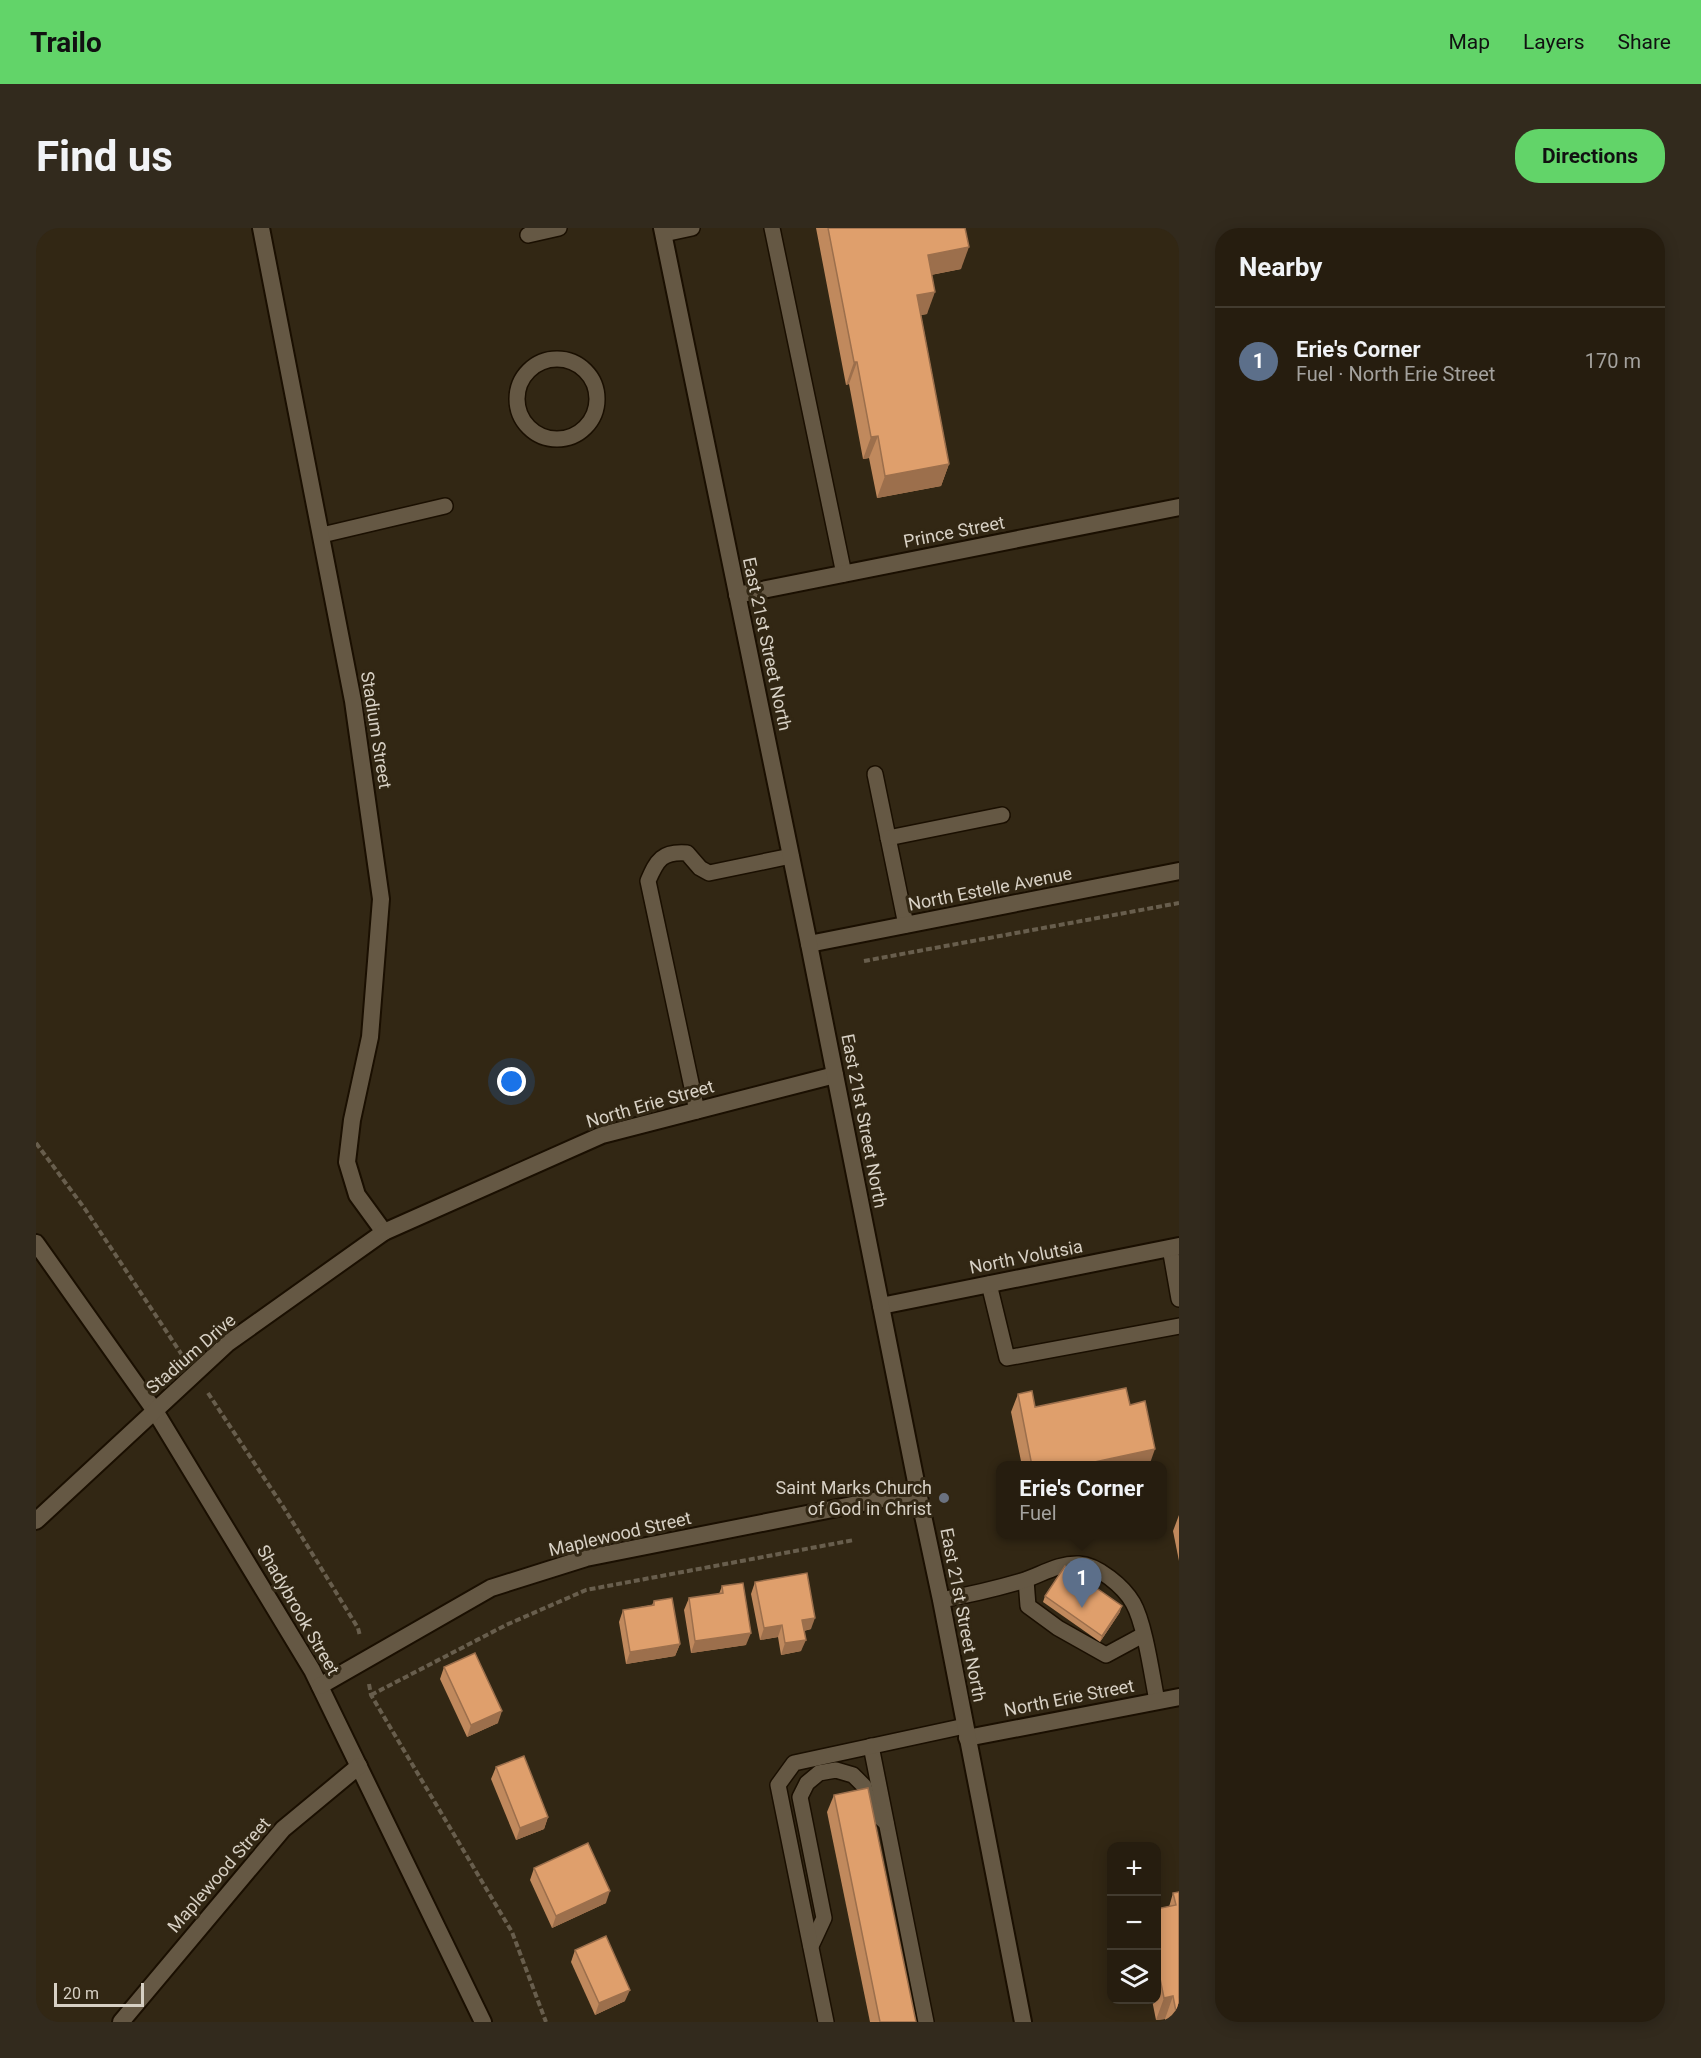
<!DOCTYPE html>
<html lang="en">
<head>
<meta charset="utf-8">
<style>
  body { margin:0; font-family:Roboto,sans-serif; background:#322a1d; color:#f1f3f6 }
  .controls { position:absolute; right:18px; bottom:18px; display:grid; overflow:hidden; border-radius:12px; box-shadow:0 3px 15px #0003 }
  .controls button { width:54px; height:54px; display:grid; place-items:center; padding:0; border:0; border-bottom:2px solid #423b2f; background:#261d0f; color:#f1f3f6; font:30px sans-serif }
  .scale { position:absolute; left:18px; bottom:15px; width:90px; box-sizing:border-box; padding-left:6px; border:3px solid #d7d0c4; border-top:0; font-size:16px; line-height:21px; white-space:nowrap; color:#d7d0c4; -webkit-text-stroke:4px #322714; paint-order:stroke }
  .you { position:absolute; left:476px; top:854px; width:21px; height:21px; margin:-15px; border:4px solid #fff; border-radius:50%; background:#1a73e8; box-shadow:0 0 0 9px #1a73e833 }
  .badge { display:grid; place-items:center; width:39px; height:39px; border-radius:50%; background:#62d469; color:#fff; font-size:20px; font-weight:700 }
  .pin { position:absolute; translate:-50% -50px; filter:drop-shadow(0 2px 3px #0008) }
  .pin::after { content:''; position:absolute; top:32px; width:21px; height:18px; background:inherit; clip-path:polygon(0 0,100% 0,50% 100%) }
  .popup { position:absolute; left:960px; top:1233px; width:171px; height:78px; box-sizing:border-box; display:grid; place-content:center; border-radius:12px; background:#261d0f; filter:drop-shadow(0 2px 4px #0005); font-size:20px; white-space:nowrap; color:#a4a29e }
  .popup b { font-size:22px; color:#f1f3f6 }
  .popup::after { content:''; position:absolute; left:50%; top:100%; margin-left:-12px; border:12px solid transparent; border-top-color:#261d0f }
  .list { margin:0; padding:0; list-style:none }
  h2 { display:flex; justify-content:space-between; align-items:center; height:78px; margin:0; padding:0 24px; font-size:26px }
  h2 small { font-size:20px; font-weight:400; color:#a4a29e }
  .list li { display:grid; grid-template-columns:39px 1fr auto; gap:18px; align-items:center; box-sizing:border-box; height:108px; padding:0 24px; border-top:2px solid #423b2f }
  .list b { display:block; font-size:22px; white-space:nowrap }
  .list p { margin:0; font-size:20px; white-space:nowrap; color:#a4a29e }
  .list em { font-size:20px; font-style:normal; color:#a4a29e }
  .icon { flex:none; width:33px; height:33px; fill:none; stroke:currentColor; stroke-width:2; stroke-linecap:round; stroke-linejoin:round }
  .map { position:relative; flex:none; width:1143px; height:1794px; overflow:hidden; border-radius:24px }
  header { display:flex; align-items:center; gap:36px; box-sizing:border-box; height:84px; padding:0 30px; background:#62d469; color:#111 }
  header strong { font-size:28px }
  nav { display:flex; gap:33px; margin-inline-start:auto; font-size:21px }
  .intro { display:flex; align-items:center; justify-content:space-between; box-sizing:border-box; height:144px; padding:0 36px }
  h1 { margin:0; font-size:42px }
  .button { padding:15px 27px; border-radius:24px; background:#62d469; color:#111; font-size:21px; font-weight:700 }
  main { display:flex; gap:36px; padding:0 36px }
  aside { flex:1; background:#261d0f; border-radius:24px; box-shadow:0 3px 15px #0003 }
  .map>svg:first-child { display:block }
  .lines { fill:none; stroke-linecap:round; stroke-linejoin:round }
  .service-casing { stroke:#1a0f01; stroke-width:18 }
  .minor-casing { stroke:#1a0f01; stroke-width:20 }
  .secondary-casing { stroke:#1a0f01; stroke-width:20 }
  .path { stroke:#685e4d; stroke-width:4; stroke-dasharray:6 3; stroke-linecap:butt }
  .service { stroke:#655844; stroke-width:15 }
  .minor { stroke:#655844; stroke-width:16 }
  .secondary { stroke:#655844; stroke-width:16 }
  .wall { fill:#c0895d }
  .shaded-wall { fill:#9c6f4c }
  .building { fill:#df9f6c; stroke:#9c6f4c; stroke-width:1.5 }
  .worship-dot { fill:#6b7280; stroke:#322714; stroke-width:2 }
  .labels { text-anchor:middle; stroke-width:6; stroke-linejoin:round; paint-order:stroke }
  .street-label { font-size:18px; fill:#d7d0c4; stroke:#322714 }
  .poi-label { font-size:18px; fill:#d7d0c4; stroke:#322714; text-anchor:end }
</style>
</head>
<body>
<header>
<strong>Trailo</strong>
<nav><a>Map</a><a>Layers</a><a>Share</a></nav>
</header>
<div class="intro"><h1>Find us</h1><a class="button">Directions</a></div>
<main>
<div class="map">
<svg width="1143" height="1794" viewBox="0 0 1143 1794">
  <rect width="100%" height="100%" fill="#322714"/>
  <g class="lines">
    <defs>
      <g id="service">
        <polyline points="736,0 808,346"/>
        <polyline points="628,6 656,0"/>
        <polyline points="492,7 523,0"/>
        <circle cx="521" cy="171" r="40"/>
        <polyline points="286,307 409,278"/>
        <polyline points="839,546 870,697"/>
        <polyline points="852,610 966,587"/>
        <path d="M661,883L612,653C621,632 626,623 651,625L664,640L673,645L755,628"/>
        <polyline points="1134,1020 1143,1071"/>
        <polyline points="953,1056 971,1130 1143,1098"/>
        <polyline points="990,1352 992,1378 1022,1400 1070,1427 1107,1407"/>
        <path d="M905,1372C933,1367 959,1361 986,1353C1005,1347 1022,1335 1043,1336C1062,1337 1088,1359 1097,1375C1109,1396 1116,1448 1121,1473"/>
        <polyline points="835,1518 890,1794"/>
        <polyline points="775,1718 788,1690 764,1569 771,1555 783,1545 800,1542 817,1547 828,1558 833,1579 850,1595"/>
        <polyline points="790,1794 742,1557 758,1535 929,1498"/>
      </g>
      <g id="minor">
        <polyline points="225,0 317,473 345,671 334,809 316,892 311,934 321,967 348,1004"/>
        <polyline points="701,367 1143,279"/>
        <polyline points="773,716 1143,643"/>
        <polyline points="0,1015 119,1183 276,1442 447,1794"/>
        <polyline points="845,1078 1143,1018"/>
        <polyline points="0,1293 192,1115 348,1004 566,907 799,847"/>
        <polyline points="284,1458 455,1360 550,1330 882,1264"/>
        <polyline points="931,1510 1143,1469"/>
        <polyline points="85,1794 247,1601 323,1538"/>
      </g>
      <polyline id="secondary" points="626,0 773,716 882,1264 905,1372 987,1794"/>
    </defs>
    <use href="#service" class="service-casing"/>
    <use href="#minor" class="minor-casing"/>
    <use href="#secondary" class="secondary-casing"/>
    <g class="path">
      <polyline points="828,733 1143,675"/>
      <polyline points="0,915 49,981 146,1127"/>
      <polyline points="172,1165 248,1280 322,1400 324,1408"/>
      <polyline points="333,1456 335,1467 476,1704 510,1794"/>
      <polyline points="335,1467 470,1397 550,1362 818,1312"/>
    </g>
    <use href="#service" class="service"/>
    <use href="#minor" class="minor"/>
    <use href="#secondary" class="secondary"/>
  </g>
  <g class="wall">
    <polygon points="780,0 929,0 925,41 895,47 891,86 885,87 913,236 905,258 841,270 833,230 827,231 813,156 810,157"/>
    <polygon points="982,1166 999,1179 1094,1177 1113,1238 986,1238 975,1184"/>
    <polygon points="1143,1287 1143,1333 1137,1303"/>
    <polygon points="719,1354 775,1401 768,1403 765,1423 745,1427 742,1409 724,1412 715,1366"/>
    <polygon points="686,1358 710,1417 655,1425 648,1382 653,1370 683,1366"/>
    <polygon points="1009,1368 1084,1384 1064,1414 1007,1374"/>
    <polygon points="618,1373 644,1416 639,1428 590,1436 583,1394 587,1382 616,1377"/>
    <polygon points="408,1439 462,1495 431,1509 404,1451"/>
    <polygon points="460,1539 512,1589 508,1601 480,1612 455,1551"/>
    <polygon points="798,1567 880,1794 834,1794 791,1584"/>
    <polygon points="498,1640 570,1675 516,1700 494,1652"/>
    <polygon points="1143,1664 1143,1794 1129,1794 1129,1791 1120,1792 1116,1772 1120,1772 1120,1681 1133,1679 1137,1665"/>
    <polygon points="539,1722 589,1773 559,1787 535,1734"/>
  </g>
  <g class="shaded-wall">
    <polygon points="933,19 925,41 884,49 892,27"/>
    <polygon points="899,64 891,86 873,89 881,67"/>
    <polygon points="818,134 821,134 813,156 810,157"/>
    <polygon points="842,208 833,230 827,231 835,209"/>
    <polygon points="913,236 905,258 841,270 849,248"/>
    <polygon points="1119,1221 1113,1238 1040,1238"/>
    <polygon points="1086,1378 1084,1384 1064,1414 1066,1408"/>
    <polygon points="779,1390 775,1401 762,1404 766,1392"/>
    <polygon points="746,1397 742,1409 724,1412 728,1400"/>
    <polygon points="715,1405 710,1417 655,1425 659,1413"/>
    <polygon points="770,1412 765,1423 745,1427 749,1415"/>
    <polygon points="644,1416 639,1428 590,1436 594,1424"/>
    <polygon points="466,1483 462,1495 431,1509 435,1497"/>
    <polygon points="512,1589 508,1601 480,1612 484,1600"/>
    <polygon points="574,1663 570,1675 516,1700 520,1688"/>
    <polygon points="594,1762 589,1773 559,1787 563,1775"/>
    <polygon points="1137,1768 1129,1791 1120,1792 1128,1770"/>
  </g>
  <g class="building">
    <polygon points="792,0 929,0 933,19 892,27 899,64 881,67 913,236 849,248 842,208 835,209 821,134 818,134"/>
    <polygon points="1090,1160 1094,1177 1109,1173 1119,1221 1040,1238 996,1238 982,1166 996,1163 999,1179"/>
    <polygon points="1029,1338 1086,1378 1066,1408 1009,1368"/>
    <polygon points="771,1345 779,1390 766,1392 770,1412 749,1415 746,1397 728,1400 719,1354"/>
    <polygon points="707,1355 715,1405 659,1413 653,1370 687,1365 686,1358"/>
    <polygon points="636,1370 644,1416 594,1424 587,1382 618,1377 618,1373"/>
    <polygon points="439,1425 466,1483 435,1497 408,1439"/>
    <polygon points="488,1528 512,1589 484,1600 460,1539"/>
    <polygon points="832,1560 880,1794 844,1794 798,1567"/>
    <polygon points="552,1615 574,1663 520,1688 498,1640"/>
    <polygon points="1143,1664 1143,1794 1142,1794 1137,1768 1128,1770 1120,1731 1120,1716 1124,1715 1120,1696 1120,1681 1140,1677 1137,1665"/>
    <polygon points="570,1708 594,1762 563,1775 539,1722"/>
  </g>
  <circle class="worship-dot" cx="908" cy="1270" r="6"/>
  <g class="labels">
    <g class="street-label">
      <text transform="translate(918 304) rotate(-11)" y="6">Prince Street</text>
      <text transform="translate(731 416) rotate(78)" y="6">East 21st Street North</text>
      <text transform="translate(340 502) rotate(81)" y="6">Stadium Street</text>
      <text transform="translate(954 661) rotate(-11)" y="6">North Estelle Avenue</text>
      <text transform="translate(614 876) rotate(-16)" y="6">North Erie Street</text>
      <text transform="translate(828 893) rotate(79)" y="6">East 21st Street North</text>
      <text transform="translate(990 1029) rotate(-11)" y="6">North Volutsia</text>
      <text transform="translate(155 1126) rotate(-41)" y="6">Stadium Drive</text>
      <text transform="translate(584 1306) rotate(-13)" y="6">Maplewood Street</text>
      <text transform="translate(262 1382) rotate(60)" y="6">Shadybrook Street</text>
      <text transform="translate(927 1387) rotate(79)" y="6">East 21st Street North</text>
      <text transform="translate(1033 1470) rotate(-11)" y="6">North Erie Street</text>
      <text transform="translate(183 1647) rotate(-49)" y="6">Maplewood Street</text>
    </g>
    <g class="poi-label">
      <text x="896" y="1266">Saint Marks Church<tspan x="896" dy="21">of God in Christ</tspan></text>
    </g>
  </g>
</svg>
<div class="controls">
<button>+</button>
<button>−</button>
<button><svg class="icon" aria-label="layers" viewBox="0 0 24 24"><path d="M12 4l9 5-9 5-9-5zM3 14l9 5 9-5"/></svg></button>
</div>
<div class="scale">20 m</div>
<div class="you"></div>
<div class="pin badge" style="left:1046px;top:1380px;background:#5c6f8a">1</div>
<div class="popup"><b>Erie's Corner</b>Fuel</div>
</div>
<aside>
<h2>Nearby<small></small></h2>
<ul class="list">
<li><span class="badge" style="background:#5c6f8a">1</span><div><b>Erie's Corner</b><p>Fuel · North Erie Street</p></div><em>170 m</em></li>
</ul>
</aside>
</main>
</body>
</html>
